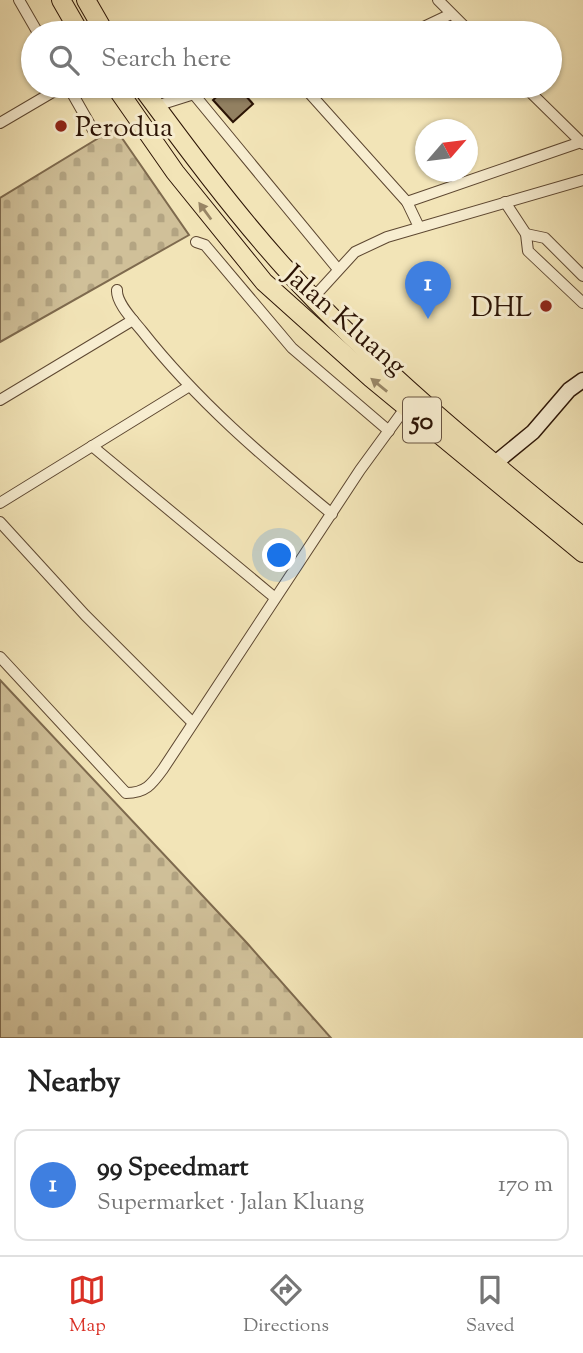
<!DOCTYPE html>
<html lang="en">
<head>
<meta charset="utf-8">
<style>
  body { margin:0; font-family:"Sorts Mill Goudy",serif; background:#f2f2f2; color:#222 }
  .compass { position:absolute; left:415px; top:119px; width:63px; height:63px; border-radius:50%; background:#fff; box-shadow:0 2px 5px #0004; rotate:62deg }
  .you { position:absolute; left:280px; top:556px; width:24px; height:24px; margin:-18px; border:5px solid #fff; border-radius:50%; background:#1a73e8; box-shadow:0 0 0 10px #1a73e833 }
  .badge { display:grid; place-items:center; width:46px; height:46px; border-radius:50%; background:#d93025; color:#fff; font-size:23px; font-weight:700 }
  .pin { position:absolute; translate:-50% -58px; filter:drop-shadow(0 2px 4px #0008) }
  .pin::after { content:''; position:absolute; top:37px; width:24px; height:21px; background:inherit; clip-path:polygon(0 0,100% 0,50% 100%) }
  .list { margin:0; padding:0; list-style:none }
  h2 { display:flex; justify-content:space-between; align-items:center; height:91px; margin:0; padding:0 28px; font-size:30px }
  h2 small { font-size:23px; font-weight:400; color:#767676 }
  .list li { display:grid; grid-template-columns:46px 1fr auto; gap:21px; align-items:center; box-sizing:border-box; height:112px; margin:0 14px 14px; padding:0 14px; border:2px solid #e0e0e0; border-radius:14px }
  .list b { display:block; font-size:26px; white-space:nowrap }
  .list p { margin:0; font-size:23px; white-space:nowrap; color:#767676 }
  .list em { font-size:23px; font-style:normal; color:#767676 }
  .icon { flex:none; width:38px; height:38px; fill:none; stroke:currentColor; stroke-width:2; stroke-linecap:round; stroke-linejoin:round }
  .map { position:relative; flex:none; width:583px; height:1038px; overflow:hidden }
  .search { position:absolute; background:#fff; box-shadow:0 2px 5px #0004; left:21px; right:21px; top:21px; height:77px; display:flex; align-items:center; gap:18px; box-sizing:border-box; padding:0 24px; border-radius:38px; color:#767676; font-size:26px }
  .sheet { height:217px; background:#fff }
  nav { display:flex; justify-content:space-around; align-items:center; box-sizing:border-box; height:98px; border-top:2px solid #e0e0e0; background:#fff; font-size:19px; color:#767676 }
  nav a { display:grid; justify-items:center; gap:4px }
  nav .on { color:#d93025 }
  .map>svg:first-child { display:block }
  .cemetery { fill:url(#cemetery-stones); stroke:#7e6a4e; stroke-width:2 }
  .shadow { fill:#0003 }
  .building { fill:#928061; stroke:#2b1304; stroke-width:2 }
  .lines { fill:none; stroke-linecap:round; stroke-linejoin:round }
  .street-casing { stroke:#5d4731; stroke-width:12 }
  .secondary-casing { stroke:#2b1304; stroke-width:17 }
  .highway-casing { stroke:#2b1304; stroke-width:20 }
  .street { stroke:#f7edd0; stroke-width:10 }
  .secondary { stroke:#f7edd0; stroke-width:14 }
  .highway { stroke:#f2e4b7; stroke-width:18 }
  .oneway { fill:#988666 }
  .poi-dot { fill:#8f2418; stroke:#f7edd0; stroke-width:2.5 }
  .labels { text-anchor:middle; stroke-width:6; stroke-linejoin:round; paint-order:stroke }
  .shield { fill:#f7edd0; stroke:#685441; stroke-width:2 }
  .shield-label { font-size:26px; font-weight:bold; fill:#2b1304 }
  .poi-label { font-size:28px; fill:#2b1304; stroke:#f7edd0; text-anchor:start }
  .street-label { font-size:28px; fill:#2b1304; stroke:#f7edd0 }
</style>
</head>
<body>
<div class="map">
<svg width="583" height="1038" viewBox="0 0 583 1038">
  <defs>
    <pattern id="cemetery-stones" width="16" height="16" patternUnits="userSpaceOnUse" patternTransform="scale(1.75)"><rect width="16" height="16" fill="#d0c099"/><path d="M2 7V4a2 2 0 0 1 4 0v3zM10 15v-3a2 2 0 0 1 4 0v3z" fill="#b3a482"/></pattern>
  </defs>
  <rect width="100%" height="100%" fill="#f2e4b7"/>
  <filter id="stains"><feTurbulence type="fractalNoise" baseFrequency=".00286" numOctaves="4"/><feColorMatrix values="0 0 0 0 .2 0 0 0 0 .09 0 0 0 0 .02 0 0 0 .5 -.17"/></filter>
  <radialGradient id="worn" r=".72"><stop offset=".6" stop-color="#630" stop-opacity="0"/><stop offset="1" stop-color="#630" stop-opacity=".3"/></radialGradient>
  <g class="cemetery">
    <polygon points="115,128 189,235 0,342 0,198"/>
    <polygon points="0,680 247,943 331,1038 0,1038"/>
  </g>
  <polygon class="shadow" points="231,86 238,86 253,102 233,120 216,100"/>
  <polygon class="building" points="229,86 237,86 253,104 233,122 213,100"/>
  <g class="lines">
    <defs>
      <g id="street">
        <polyline points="19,0 38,33"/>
        <polyline points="438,0 471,33"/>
        <polyline points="411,33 451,14"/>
        <polyline points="68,86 93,130"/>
        <polyline points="187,86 337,268"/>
        <polyline points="303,86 407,202 419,227"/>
        <polyline points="524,86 583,144"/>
        <polyline points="156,106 194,94"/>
        <polyline points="0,123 63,86"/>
        <polyline points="407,202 581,142"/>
        <polyline points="505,202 526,234 528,251 583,303"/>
        <polyline points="526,234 545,238 583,276"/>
        <polyline points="196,242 205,245 292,348 389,431"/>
        <path d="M117,290C116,303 134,321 142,331C197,401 263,457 332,514"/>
        <polyline points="313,298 355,252 387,237 583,180"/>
        <polyline points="0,400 133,320"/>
        <polyline points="92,446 274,597"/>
        <polyline points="0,503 188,387"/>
        <polyline points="0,522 85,615 192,722"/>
        <path d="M0,657L126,793C146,793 152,784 163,769L360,470L406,407"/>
      </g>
      <polyline id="secondary" points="494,464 533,432 569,390 583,380"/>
      <g id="highway">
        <polyline points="61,0 80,33"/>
        <polyline points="86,0 105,33"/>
        <polyline points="115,86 175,172 264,282 371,378 583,553"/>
        <path d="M141,86C186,147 232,209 283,266C373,365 479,452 583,537"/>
      </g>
    </defs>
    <use href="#street" class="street-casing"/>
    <use href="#secondary" class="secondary-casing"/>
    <use href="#highway" class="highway-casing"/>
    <use href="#street" class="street"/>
    <use href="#secondary" class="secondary"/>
    <use href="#highway" class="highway"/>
  </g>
  <defs><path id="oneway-solid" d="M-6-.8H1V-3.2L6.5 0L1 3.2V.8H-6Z" transform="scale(1.75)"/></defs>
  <g class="oneway">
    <use href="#oneway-solid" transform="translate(205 211) rotate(-126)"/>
    <use href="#oneway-solid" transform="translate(379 385) rotate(-141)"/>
  </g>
  <g class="poi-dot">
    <circle cx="61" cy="126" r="7"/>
    <circle cx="546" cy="306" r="7"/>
  </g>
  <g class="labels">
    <rect class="shield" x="403" y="397.5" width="38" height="45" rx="5"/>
    <g class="shield-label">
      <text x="422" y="429">50</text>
    </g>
    <g class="poi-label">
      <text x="75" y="136">Perodua</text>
      <text x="532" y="316" text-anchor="end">DHL</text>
    </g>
    <g class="street-label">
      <text transform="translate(346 319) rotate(41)" y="10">Jalan Kluang</text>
    </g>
  </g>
  <rect width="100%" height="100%" filter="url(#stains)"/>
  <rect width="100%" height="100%" fill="url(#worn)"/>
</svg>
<svg class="compass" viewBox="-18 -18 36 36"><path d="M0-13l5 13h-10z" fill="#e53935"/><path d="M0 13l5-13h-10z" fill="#767676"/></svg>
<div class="you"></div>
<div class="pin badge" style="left:428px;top:319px;background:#3f7fe0">1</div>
<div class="search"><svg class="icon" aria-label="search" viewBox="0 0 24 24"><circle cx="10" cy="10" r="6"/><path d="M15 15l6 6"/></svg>Search here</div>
</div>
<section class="sheet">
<h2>Nearby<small></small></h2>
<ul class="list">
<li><span class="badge" style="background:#3f7fe0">1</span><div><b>99 Speedmart</b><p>Supermarket · Jalan Kluang</p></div><em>170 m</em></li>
</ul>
</section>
<nav>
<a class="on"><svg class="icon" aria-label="map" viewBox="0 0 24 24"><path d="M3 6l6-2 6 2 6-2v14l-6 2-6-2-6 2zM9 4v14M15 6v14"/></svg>Map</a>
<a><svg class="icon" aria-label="directions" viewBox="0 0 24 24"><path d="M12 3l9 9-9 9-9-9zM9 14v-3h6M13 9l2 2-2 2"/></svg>Directions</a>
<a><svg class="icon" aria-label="saved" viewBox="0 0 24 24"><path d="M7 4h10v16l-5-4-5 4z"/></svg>Saved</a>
</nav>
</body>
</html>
